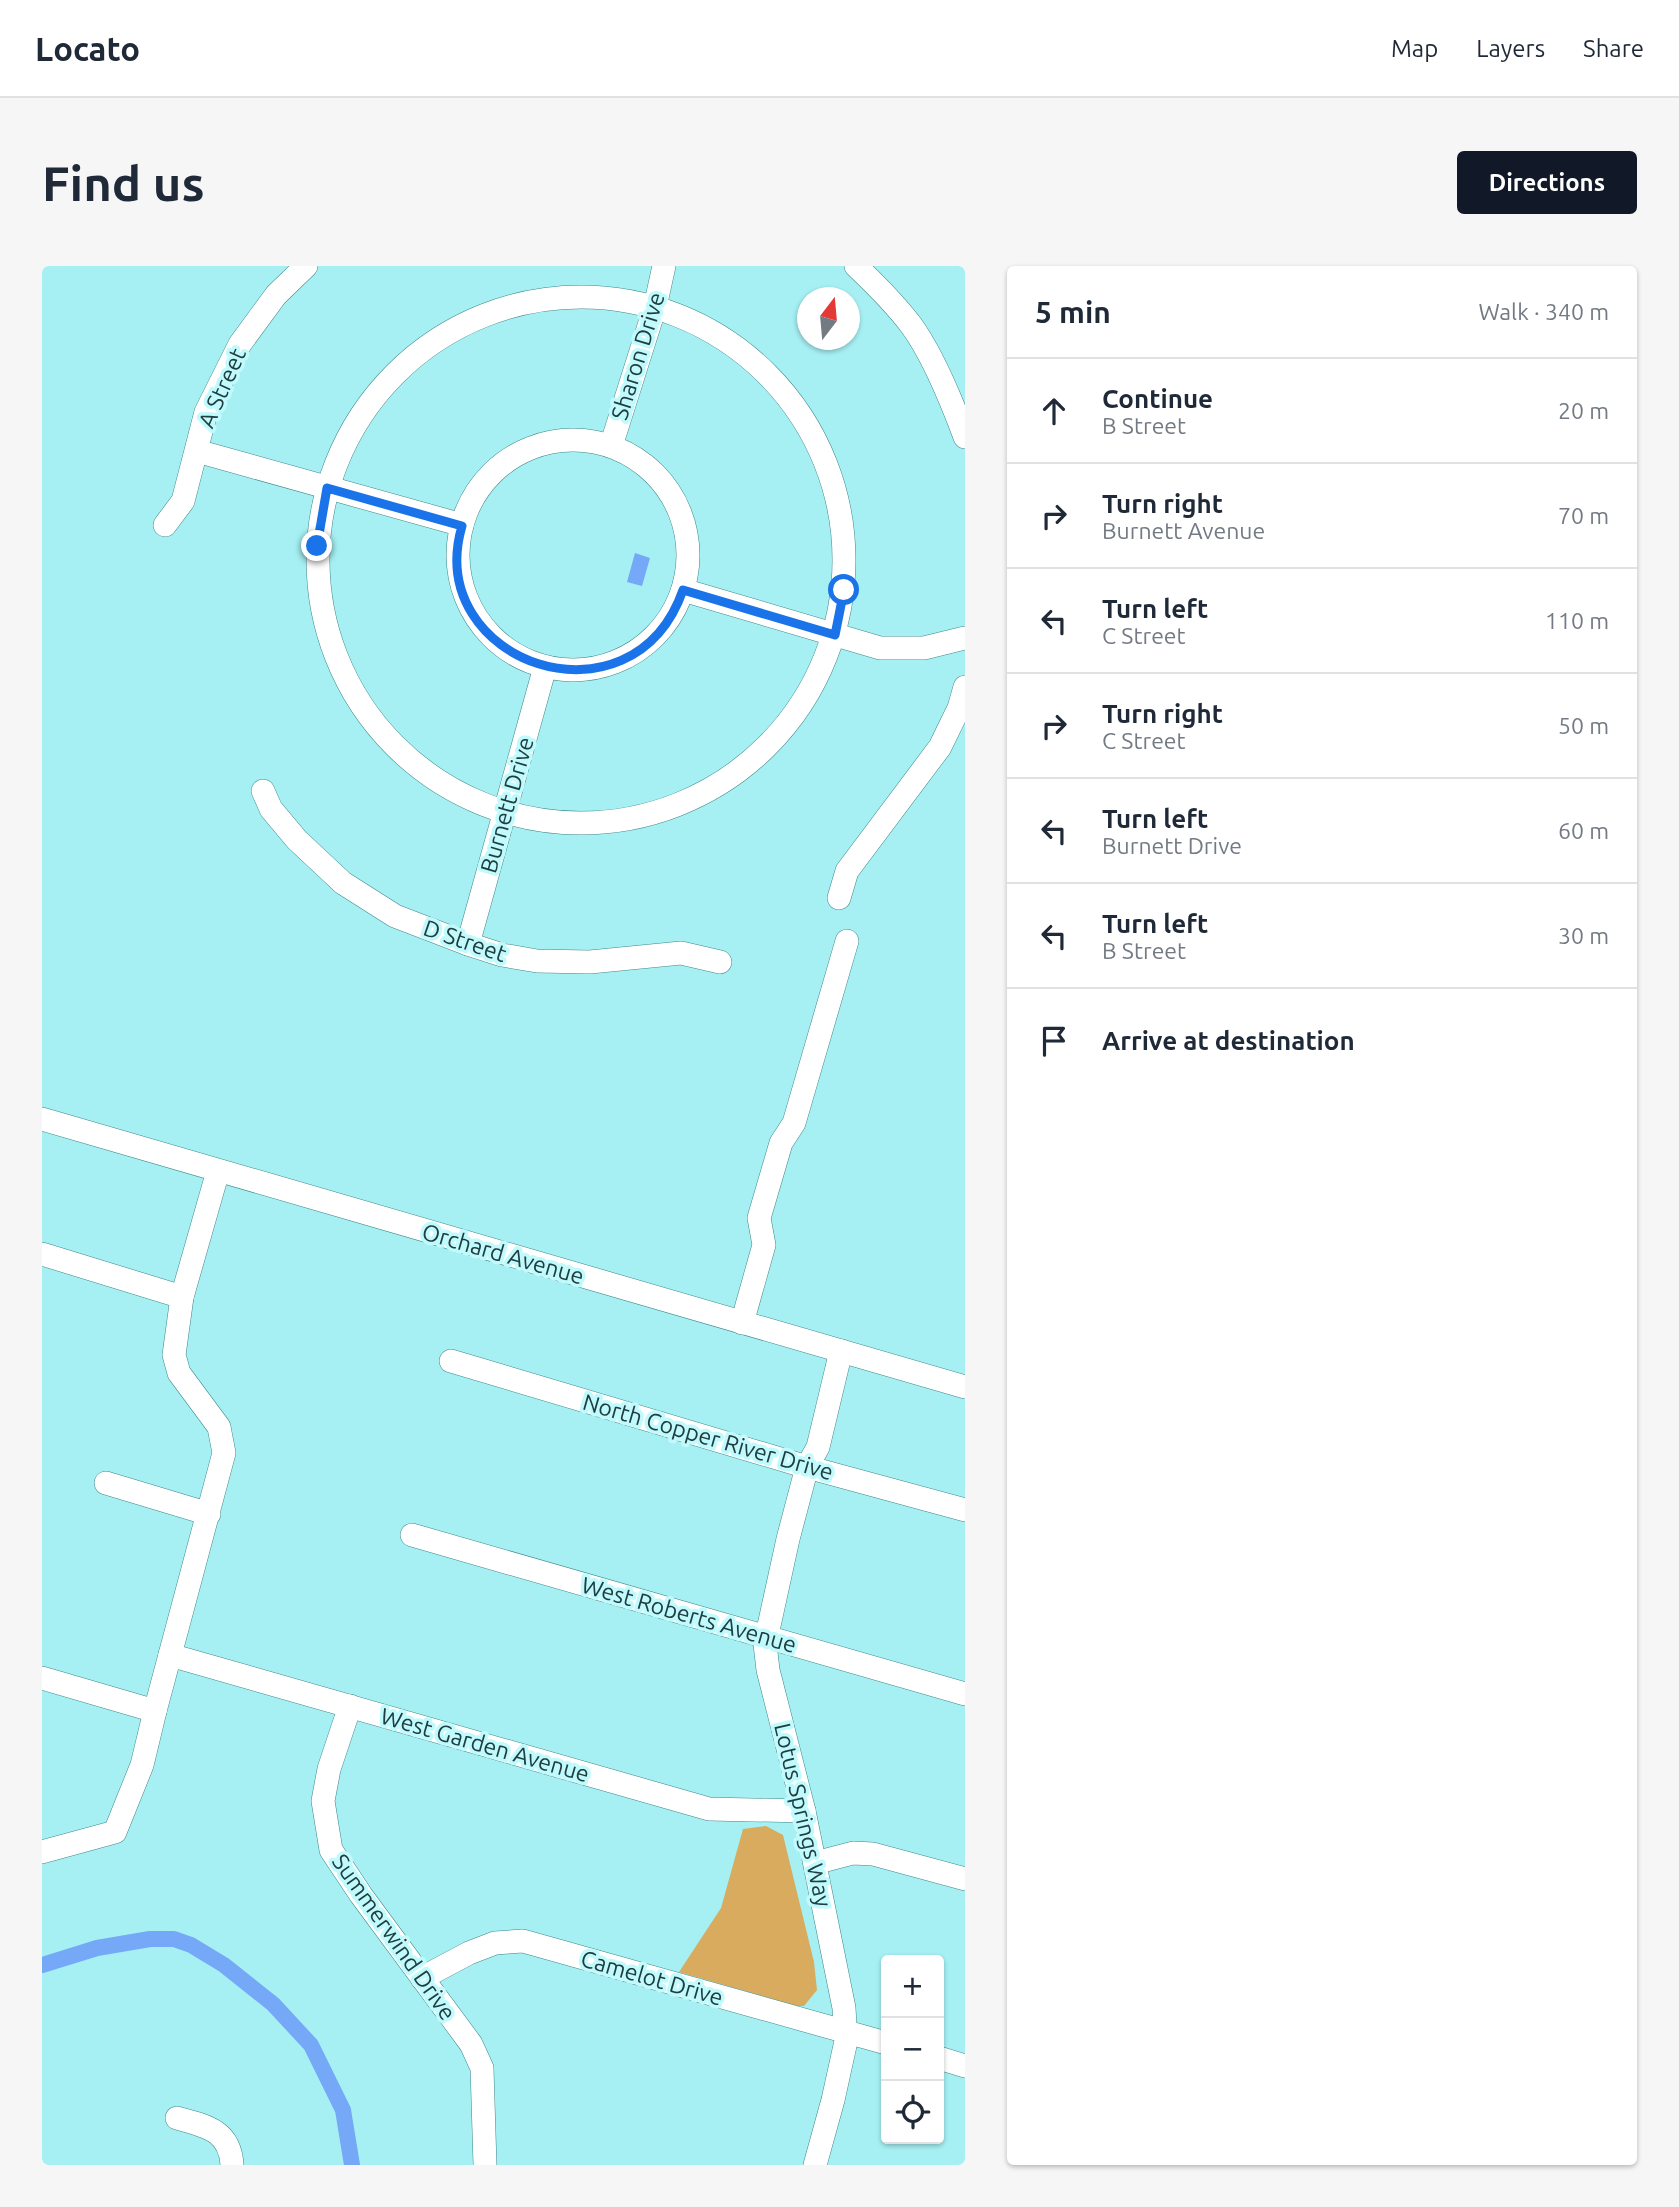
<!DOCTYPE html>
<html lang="en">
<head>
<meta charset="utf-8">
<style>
  body { margin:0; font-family:Ubuntu,sans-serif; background:#f6f6f7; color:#1f2937 }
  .controls { position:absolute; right:21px; bottom:21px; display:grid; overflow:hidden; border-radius:7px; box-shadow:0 2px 5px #0004 }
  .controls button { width:63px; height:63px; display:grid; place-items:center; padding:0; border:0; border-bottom:2px solid #e0e1e3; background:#fff; color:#1f2937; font:35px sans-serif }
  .compass { position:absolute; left:755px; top:21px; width:63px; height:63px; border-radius:50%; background:#fff; box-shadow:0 2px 5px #0004; rotate:16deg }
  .stop { position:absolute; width:21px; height:21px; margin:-16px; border:5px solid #1a73e8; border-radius:50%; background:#fff }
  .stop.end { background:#1a73e8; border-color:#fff; box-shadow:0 2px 7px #0008 }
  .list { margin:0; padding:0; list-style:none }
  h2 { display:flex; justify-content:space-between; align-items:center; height:91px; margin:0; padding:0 28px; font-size:30px }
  h2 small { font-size:23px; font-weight:400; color:#747a83 }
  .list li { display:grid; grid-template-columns:46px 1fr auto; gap:21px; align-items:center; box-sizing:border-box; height:105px; padding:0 28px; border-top:2px solid #e0e1e3 }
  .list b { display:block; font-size:26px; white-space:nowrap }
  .list p { margin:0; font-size:23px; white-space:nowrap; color:#747a83 }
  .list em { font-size:23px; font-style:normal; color:#747a83 }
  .icon { flex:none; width:38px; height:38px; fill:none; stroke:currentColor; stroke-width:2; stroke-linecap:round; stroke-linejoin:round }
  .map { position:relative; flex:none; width:923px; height:1899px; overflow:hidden; border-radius:7px }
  header { display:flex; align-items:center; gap:42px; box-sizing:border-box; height:98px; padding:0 35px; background:#fff; border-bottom:2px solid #e0e1e3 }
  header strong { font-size:33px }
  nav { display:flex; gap:38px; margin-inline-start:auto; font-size:24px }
  .intro { display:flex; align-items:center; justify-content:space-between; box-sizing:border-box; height:168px; padding:0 42px }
  h1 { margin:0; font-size:49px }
  .button { padding:18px 32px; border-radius:7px; background:#111827; color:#fff; font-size:24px; font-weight:700 }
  main { display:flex; gap:42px; padding:0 42px }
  aside { flex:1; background:#fff; border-radius:7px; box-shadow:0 2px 5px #0004 }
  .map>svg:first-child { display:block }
  .green { fill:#d9ab5f }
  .water { fill:#76a8f8 }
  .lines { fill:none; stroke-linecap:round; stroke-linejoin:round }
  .canal { stroke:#76a8f8; stroke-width:16 }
  .minor-casing { stroke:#3f888b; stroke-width:24 }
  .minor { stroke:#fff; stroke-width:23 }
  .route { stroke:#1a73e8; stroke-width:9 }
  .labels { text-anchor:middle; stroke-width:7; stroke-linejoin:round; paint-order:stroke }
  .street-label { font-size:23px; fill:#203e40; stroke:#c0fafc }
</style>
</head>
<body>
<header>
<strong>Locato</strong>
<nav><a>Map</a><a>Layers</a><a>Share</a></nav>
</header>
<div class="intro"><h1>Find us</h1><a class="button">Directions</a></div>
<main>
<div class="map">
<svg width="923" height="1899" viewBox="0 0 923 1899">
  <rect width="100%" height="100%" fill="#a6f0f3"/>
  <polygon class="green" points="724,1560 741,1569 772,1696 775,1724 762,1740 755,1740 637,1706 679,1642 701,1563"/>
  <polygon class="water" points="593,287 608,292 600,320 585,316"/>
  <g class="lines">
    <polyline class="canal" points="0,1699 55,1682 108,1673 132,1673 149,1679 182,1699 231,1738 269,1779 301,1844 310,1899"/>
    <defs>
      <g id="minor">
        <path d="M814,0C833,18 853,38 869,59C891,89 910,136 923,171"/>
        <circle cx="539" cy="294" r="263"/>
        <circle cx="531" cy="289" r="115"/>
        <polyline points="569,180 613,41 622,0"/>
        <polyline points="155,185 420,259"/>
        <polyline points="123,259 141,235 164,146 198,78 234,29 264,0"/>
        <polyline points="641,324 838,382 882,382 923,372"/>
        <polyline points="221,525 229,543 255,574 301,617 353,650 426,678 460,689 495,695 548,696 639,687 678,696"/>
        <polyline points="797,632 805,605 898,481 917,442 923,421"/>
        <polyline points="426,678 503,401"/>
        <polyline points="0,853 923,1121"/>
        <polyline points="0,988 140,1031"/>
        <polyline points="700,1057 722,979 717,952 739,877 752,857 805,675"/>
        <polyline points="409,1095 765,1201 923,1244"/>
        <polyline points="64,1217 167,1248"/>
        <polyline points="370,1269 923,1428"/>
        <polyline points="128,1389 667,1543 762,1545"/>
        <polyline points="0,1412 113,1445"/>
        <polyline points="308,1440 287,1503 281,1535 289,1584 319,1629 429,1778 440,1802 443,1899"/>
        <polyline points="0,1586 73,1566 100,1499 113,1445 182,1187 177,1161 137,1107 132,1089 140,1031 176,905"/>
        <polyline points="773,1597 811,1587 831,1588 923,1613"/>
        <polyline points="380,1712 427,1687 453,1677 481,1675 844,1777"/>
        <polyline points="897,1792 923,1800"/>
        <path d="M135,1852C164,1860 188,1864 190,1899"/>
        <polyline points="773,1899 791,1834 804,1775 802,1742 762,1545 726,1404 723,1378 746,1273 765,1201 776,1181 799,1085"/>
      </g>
    </defs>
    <use href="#minor" class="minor-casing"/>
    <use href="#minor" class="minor"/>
  </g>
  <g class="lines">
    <path class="route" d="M275,280L285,222L420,260C380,397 590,469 641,324L793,369L802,324"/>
  </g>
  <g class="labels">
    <g class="street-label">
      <text transform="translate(596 90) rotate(-73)" y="8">Sharon Drive</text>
      <text transform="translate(180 122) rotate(-66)" y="8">A Street</text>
      <text transform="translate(465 539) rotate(-74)" y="8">Burnett Drive</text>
      <text transform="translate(423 675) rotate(19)" y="8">D Street</text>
      <text transform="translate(461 988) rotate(16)" y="8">Orchard Avenue</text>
      <text transform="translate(666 1171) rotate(16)" y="8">North Copper River Drive</text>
      <text transform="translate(647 1349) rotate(16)" y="8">West Roberts Avenue</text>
      <text transform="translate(443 1479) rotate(16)" y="8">West Garden Avenue</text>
      <text transform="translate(761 1549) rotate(77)" y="8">Lotus Springs Way</text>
      <text transform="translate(352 1671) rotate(55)" y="8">Summerwind Drive</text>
      <text transform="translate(610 1712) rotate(16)" y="8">Camelot Drive</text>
    </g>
  </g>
</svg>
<div class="controls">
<button>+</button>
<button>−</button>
<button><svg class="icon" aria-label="locate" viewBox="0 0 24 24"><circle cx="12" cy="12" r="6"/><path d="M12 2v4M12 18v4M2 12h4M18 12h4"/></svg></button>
</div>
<svg class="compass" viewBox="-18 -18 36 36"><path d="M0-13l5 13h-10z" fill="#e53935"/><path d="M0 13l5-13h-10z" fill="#747a83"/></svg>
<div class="stop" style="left:802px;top:324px"></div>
<div class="stop end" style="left:275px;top:280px"></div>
</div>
<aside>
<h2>5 min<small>Walk · 340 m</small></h2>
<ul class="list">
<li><svg class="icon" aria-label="ahead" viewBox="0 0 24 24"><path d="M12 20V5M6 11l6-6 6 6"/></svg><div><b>Continue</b><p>B Street</p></div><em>20 m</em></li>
<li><svg class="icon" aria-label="right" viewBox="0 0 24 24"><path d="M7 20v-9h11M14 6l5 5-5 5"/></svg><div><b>Turn right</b><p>Burnett Avenue</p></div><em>70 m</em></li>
<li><svg class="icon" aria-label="left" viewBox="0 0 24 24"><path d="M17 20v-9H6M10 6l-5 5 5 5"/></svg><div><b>Turn left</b><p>C Street</p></div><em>110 m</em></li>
<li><svg class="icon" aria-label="right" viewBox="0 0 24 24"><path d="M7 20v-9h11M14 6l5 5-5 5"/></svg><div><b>Turn right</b><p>C Street</p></div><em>50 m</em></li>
<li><svg class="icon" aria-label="left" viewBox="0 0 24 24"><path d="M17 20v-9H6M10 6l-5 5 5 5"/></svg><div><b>Turn left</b><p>Burnett Drive</p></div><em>60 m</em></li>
<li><svg class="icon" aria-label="left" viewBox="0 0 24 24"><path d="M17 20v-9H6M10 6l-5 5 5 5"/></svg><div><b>Turn left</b><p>B Street</p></div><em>30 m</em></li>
<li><svg class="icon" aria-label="arrive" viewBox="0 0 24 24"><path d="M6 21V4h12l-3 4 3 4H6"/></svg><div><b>Arrive at destination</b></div></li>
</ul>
</aside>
</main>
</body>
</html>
